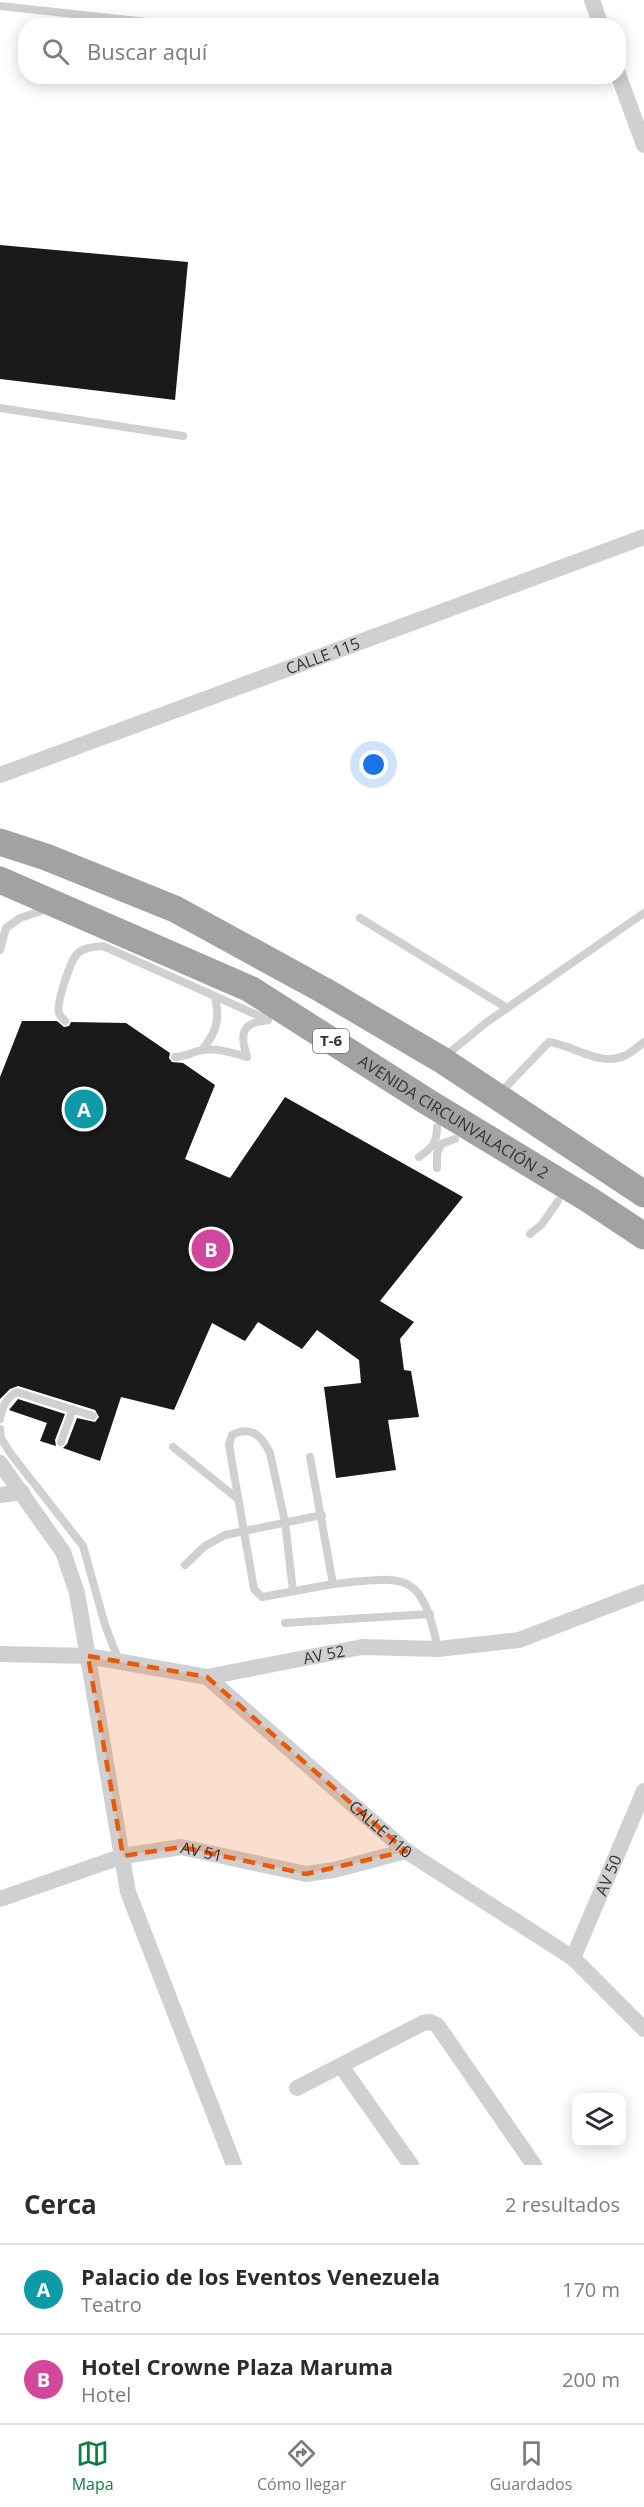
<!DOCTYPE html>
<html lang="es">
<head>
<meta charset="utf-8">
<style>
  body { margin:0; font-family:"Open Sans",sans-serif; background:#f7f7f7; color:#2b2b33 }
  .controls { position:absolute; right:18px; bottom:18px; display:grid; overflow:hidden; border-radius:12px; box-shadow:0 3px 15px #0003 }
  .controls button { width:54px; height:54px; display:grid; place-items:center; padding:0; border:0; border-bottom:2px solid #e1e1e2; background:#fff; color:#2b2b33; font:30px sans-serif }
  .you { position:absolute; left:374px; top:765px; width:21px; height:21px; margin:-15px; border:4px solid #fff; border-radius:50%; background:#1a73e8; box-shadow:0 0 0 9px #1a73e833 }
  .badge { display:grid; place-items:center; width:39px; height:39px; border-radius:50%; background:#0b8043; color:#fff; font-size:20px; font-weight:700 }
  .pin { position:absolute; translate:-50% -50%; border:3px solid #fff; box-shadow:0 2px 6px #0006 }
  .list { margin:0; padding:0; list-style:none }
  h2 { display:flex; justify-content:space-between; align-items:center; height:78px; margin:0; padding:0 24px; font-size:26px }
  h2 small { font-size:20px; font-weight:400; color:#7c7c81 }
  .list li { display:grid; grid-template-columns:39px 1fr auto; gap:18px; align-items:center; box-sizing:border-box; height:90px; padding:0 24px; border-top:2px solid #e1e1e2 }
  .list b { display:block; font-size:22px; white-space:nowrap }
  .list p { margin:0; font-size:20px; white-space:nowrap; color:#7c7c81 }
  .list em { font-size:20px; font-style:normal; color:#7c7c81 }
  .icon { flex:none; width:33px; height:33px; fill:none; stroke:currentColor; stroke-width:2; stroke-linecap:round; stroke-linejoin:round }
  .map { position:relative; flex:none; width:644px; height:2165px; overflow:hidden }
  .search { position:absolute; background:#fff; box-shadow:0 3px 15px #0003; left:18px; right:18px; top:18px; height:66px; display:flex; align-items:center; gap:15px; box-sizing:border-box; padding:0 21px; border-radius:24px; color:#7c7c81; font-size:22px }
  .sheet { height:258px; background:#fff }
  nav { display:flex; justify-content:space-around; align-items:center; box-sizing:border-box; height:84px; border-top:2px solid #e1e1e2; background:#fff; font-size:16px; color:#7c7c81 }
  nav a { display:grid; justify-items:center; gap:3px }
  nav .on { color:#0b8043 }
  .map>svg:first-child { display:block }
  .building { fill:#1a1a1a }
  .lines { fill:none; stroke-linecap:round; stroke-linejoin:round }
  .service { stroke:#d0d0d0; stroke-width:8 }
  .minor { stroke:#d0d0d0; stroke-width:16 }
  .trunk { stroke:#a2a2a2; stroke-width:27 }
  .marked { fill:#e8590c; fill-opacity:0.2; stroke:#e8590c; stroke-width:4.5; stroke-dasharray:12 8; stroke-linejoin:round }
  .labels { text-anchor:middle; stroke-width:6; stroke-linejoin:round; paint-order:stroke }
  .shield { fill:#fff; stroke:#707070; stroke-width:1.5 }
  .shield-label { font-size:15px; font-weight:bold; fill:#333 }
  .street-label { font-size:16px; fill:#333; stroke:#fff }
</style>
</head>
<body>
<div class="map">
<svg width="644" height="2165" viewBox="0 0 644 2165">
  <rect width="100%" height="100%" fill="#fff"/>
  <g class="building">
    <polygon points="0,245 188,262 175,400 0,379"/>
    <polygon points="22,1021 57,1021 64,1027 69,1026 71,1022 126,1023 170,1053 169,1058 172,1062 183,1063 215,1085 185,1159 230,1178 285,1097 463,1197 380,1301 414,1322 400,1339 404,1370 411,1371 419,1417 388,1420 396,1470 336,1478 324,1387 361,1383 359,1360 317,1330 302,1349 258,1322 245,1341 212,1323 174,1410 121,1397 100,1461 63,1448 67,1444 77,1418 95,1422 99,1417 95,1410 18,1386 10,1389 0,1399 0,1077"/>
    <polygon points="18,1399 65,1414 55,1440 56,1446 40,1441 47,1423 9,1410"/>
  </g>
  <g class="lines">
    <g class="service">
      <polyline points="0,6 184,26"/>
      <polyline points="0,408 183,436"/>
      <polyline points="360,918 507,1008"/>
      <polyline points="0,950 6,928 20,918 47,909"/>
      <path d="M65,1021C63,1019 60,1016 59,1013C56,1004 70,962 77,954C84,947 94,947 103,946L268,1020"/>
      <path d="M202,1050C217,1032 220,1019 215,997"/>
      <path d="M175,1057C187,1057 193,1051 203,1050C218,1048 233,1053 247,1057"/>
      <path d="M247,1057C241,1038 239,1023 264,1021"/>
      <polyline points="444,1057 487,1022 644,913"/>
      <path d="M500,1093L549,1042C573,1045 600,1067 624,1056C631,1053 638,1047 644,1042"/>
      <path d="M419,1157C432,1148 437,1143 437,1127"/>
      <polyline points="437,1168 437,1154 441,1144 455,1139"/>
      <polyline points="530,1234 542,1224 558,1201"/>
      <path d="M0,1419C2,1407 6,1398 17,1392L93,1416"/>
      <polyline points="0,1429 1,1438 11,1454 83,1546 105,1625 119,1661"/>
      <polyline points="61,1442 73,1409"/>
      <polyline points="173,1447 238,1499"/>
      <path d="M310,1457L333,1584C406,1577 421,1569 438,1649"/>
      <polyline points="185,1565 205,1546 225,1535 322,1515"/>
      <path d="M293,1591L285,1522L270,1453C262,1436 251,1425 232,1435L229,1445L254,1589L262,1597L333,1584"/>
      <polyline points="285,1623 430,1614"/>
    </g>
    <g class="minor">
      <polyline points="592,0 601,26"/>
      <polyline points="618,74 644,145"/>
      <path id="s1" d="M0,775L644,537"/>
      <polyline points="0,1463 63,1552 77,1593 128,1892 234,2165"/>
      <polyline points="0,1495 22,1492"/>
      <path id="s2" d="M0,1654L88,1656L207,1677L362,1647L438,1649L519,1640L644,1592"/>
      <path id="s3" d="M207,1677L406,1851L573,1958L644,2029"/>
      <path id="s4" d="M0,1899L123,1856L181,1847L306,1874L334,1870L406,1851"/>
      <path id="s5" d="M573,1958L644,1791"/>
      <polyline points="341,2066 411,2165"/>
      <polyline points="297,2088 423,2023 430,2022 437,2025 534,2165"/>
    </g>
    <g class="trunk">
      <polyline points="0,842 46,857 175,909 323,990 442,1060 644,1194"/>
      <path id="s6" d="M0,880L250,989L426,1101L588,1199L644,1236"/>
    </g>
  </g>
  <path class="marked" d="M88,1656L207,1677L406,1851L306,1874L181,1847L123,1856Z"/>
  <g class="labels">
    <rect class="shield" x="313" y="1029" width="36" height="24" rx="4.5"/>
    <g class="shield-label">
      <text x="331" y="1046">T-6</text>
    </g>
    <g class="street-label">
      <text dy="6" stroke="none"><textPath href="#s1" startOffset="344">CALLE 115</textPath></text>
      <text dy="6" stroke="none"><textPath href="#s6" startOffset="513">AVENIDA CIRCUNVALACIÓN 2</textPath></text>
      <text dy="6" stroke="none"><textPath href="#s2" startOffset="328">AV 52</textPath></text>
      <text dy="6" stroke="none"><textPath href="#s3" startOffset="231">CALLE 110</textPath></text>
      <text dy="6" stroke="none"><textPath href="#s4" startOffset="210">AV 51</textPath></text>
      <text dy="6" stroke="none"><textPath href="#s5" startOffset="90">AV 50</textPath></text>
    </g>
  </g>
</svg>
<div class="controls">
<button><svg class="icon" aria-label="layers" viewBox="0 0 24 24"><path d="M12 4l9 5-9 5-9-5zM3 14l9 5 9-5"/></svg></button>
</div>
<div class="you"></div>
<div class="pin badge" style="left:84px;top:1109px;background:#0f9aa8">A</div>
<div class="pin badge" style="left:211px;top:1249px;background:#d1479c">B</div>
<div class="search"><svg class="icon" aria-label="search" viewBox="0 0 24 24"><circle cx="10" cy="10" r="6"/><path d="M15 15l6 6"/></svg>Buscar aquí</div>
</div>
<section class="sheet">
<h2>Cerca<small>2 resultados</small></h2>
<ul class="list">
<li><span class="badge" style="background:#0f9aa8">A</span><div><b>Palacio de los Eventos Venezuela</b><p>Teatro</p></div><em>170 m</em></li>
<li><span class="badge" style="background:#d1479c">B</span><div><b>Hotel Crowne Plaza Maruma</b><p>Hotel</p></div><em>200 m</em></li>
</ul>
</section>
<nav>
<a class="on"><svg class="icon" aria-label="map" viewBox="0 0 24 24"><path d="M3 6l6-2 6 2 6-2v14l-6 2-6-2-6 2zM9 4v14M15 6v14"/></svg>Mapa</a>
<a><svg class="icon" aria-label="directions" viewBox="0 0 24 24"><path d="M12 3l9 9-9 9-9-9zM9 14v-3h6M13 9l2 2-2 2"/></svg>Cómo llegar</a>
<a><svg class="icon" aria-label="saved" viewBox="0 0 24 24"><path d="M7 4h10v16l-5-4-5 4z"/></svg>Guardados</a>
</nav>
</body>
</html>
